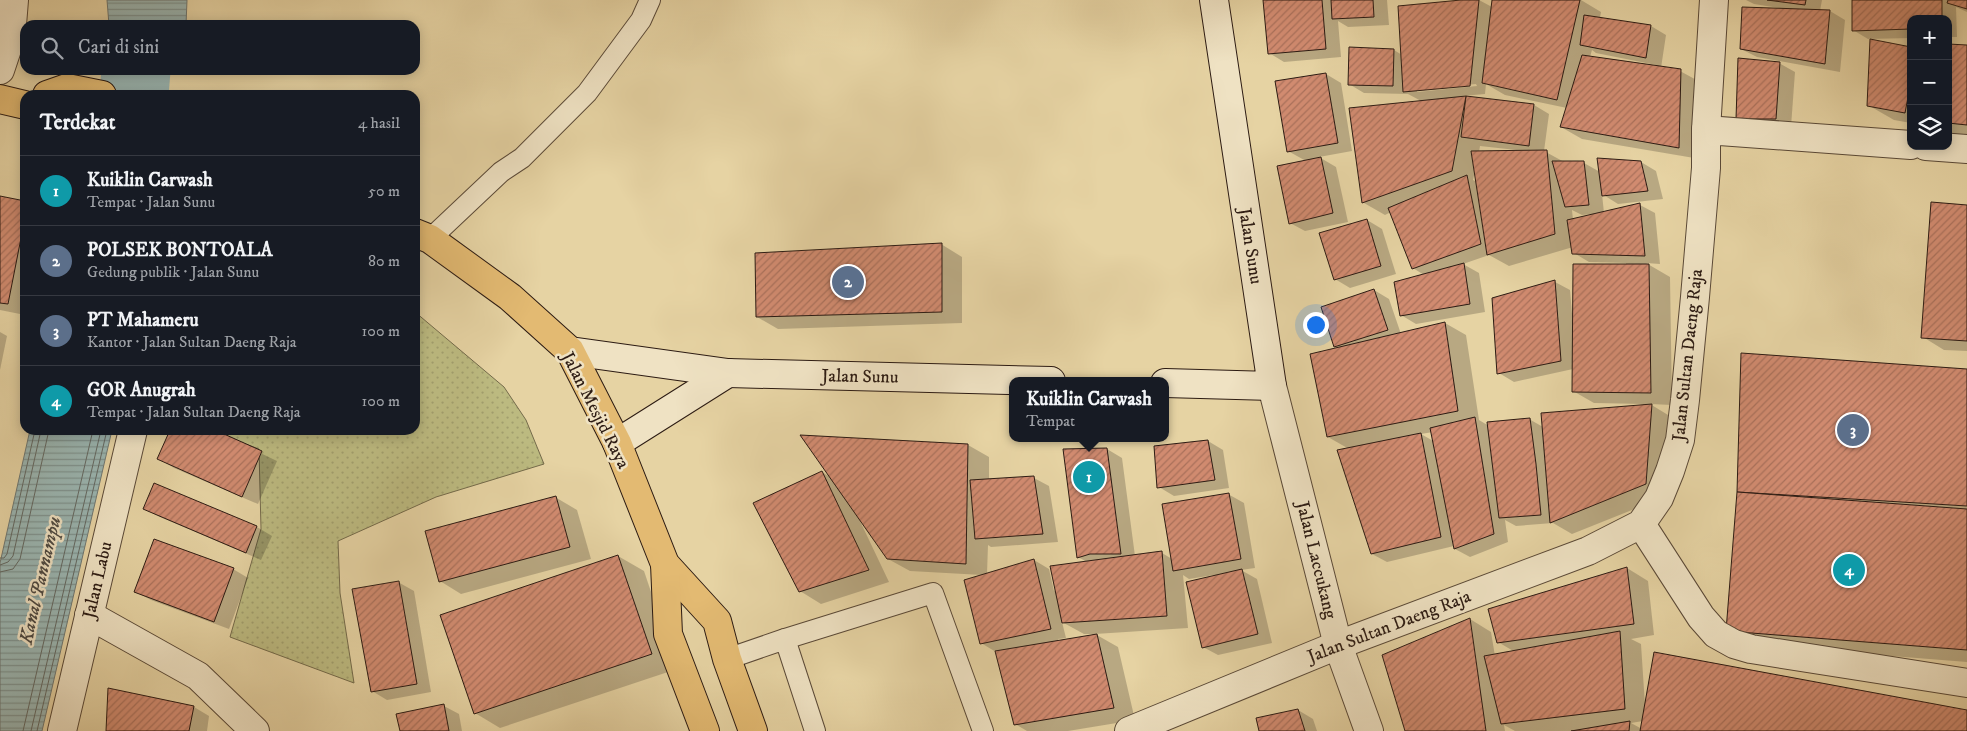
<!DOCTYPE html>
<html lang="id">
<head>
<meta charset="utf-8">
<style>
  body { margin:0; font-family:"IM FELL DW Pica",serif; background:#20242c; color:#f1f3f6 }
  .controls { position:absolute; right:15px; top:15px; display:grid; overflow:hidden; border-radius:10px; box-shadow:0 2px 12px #0003 }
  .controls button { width:45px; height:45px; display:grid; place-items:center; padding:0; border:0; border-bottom:1px solid #363941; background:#171b24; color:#f1f3f6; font:25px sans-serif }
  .you { position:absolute; left:1315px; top:324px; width:18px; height:18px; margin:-12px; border:4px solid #fff; border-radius:50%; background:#1a73e8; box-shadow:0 0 0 8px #1a73e833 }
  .badge { display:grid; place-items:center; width:32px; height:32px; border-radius:50%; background:#c59692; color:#fff; font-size:16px; font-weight:700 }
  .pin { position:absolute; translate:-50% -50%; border:2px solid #fff; box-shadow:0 1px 5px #0006 }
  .popup { position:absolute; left:1009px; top:377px; width:160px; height:65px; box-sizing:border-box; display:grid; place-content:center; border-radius:10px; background:#171b24; filter:drop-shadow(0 1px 4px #0005); font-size:16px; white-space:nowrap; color:#9ea1a6 }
  .popup b { font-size:19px; color:#f1f3f6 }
  .popup::after { content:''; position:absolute; left:50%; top:100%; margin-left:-10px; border:10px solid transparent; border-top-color:#171b24 }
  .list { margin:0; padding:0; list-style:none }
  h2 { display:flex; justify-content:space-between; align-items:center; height:65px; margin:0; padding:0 20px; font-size:21px }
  h2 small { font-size:16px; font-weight:400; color:#9ea1a6 }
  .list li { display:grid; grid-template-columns:32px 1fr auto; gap:15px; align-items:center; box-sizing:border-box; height:70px; padding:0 20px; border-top:1px solid #363941 }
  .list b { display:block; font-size:19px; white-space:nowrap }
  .list p { margin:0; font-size:16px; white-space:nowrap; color:#9ea1a6 }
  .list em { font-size:16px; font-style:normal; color:#9ea1a6 }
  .icon { flex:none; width:28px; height:28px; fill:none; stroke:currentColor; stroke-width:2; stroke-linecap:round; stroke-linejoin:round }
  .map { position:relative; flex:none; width:1967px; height:731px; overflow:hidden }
  .search { position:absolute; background:#171b24; box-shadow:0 2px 12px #0003; left:20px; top:20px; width:400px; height:55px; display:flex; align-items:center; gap:12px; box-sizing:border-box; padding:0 18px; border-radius:15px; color:#9ea1a6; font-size:19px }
  .panel { position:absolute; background:#171b24; box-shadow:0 2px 12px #0003; left:20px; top:90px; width:400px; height:345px; border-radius:15px }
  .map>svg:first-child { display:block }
  .grass { fill:url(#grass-dots); stroke:#746a4a }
  .water { fill:url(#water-rules); stroke:#6e7772 }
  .shadow { fill:#0003; fill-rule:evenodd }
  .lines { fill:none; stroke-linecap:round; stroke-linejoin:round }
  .shore { stroke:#636862; stroke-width:1 }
  .river { stroke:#9ab5b1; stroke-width:69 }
  .building { fill:url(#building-hatch); stroke:#2c1b13 }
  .service-casing { stroke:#5a4937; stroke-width:22 }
  .minor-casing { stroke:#5a4937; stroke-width:30 }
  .secondary-casing { stroke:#2c1b13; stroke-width:30 }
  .trunk-casing { stroke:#2c1b13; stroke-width:30 }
  .service { stroke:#efe2c3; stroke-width:20 }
  .minor { stroke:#efe2c3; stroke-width:28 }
  .secondary { stroke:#efe2c3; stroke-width:28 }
  .trunk { stroke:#e3ba72; stroke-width:28 }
  .labels { text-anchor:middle; stroke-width:5; stroke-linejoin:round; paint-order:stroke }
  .street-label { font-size:18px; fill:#2c1b13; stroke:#efe2c3 }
  .water-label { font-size:19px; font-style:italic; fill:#4d4942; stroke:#efe2c3 }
</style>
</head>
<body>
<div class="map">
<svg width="1967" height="731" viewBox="0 0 1967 731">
  <defs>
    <pattern id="grass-dots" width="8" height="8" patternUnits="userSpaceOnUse" patternTransform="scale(1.25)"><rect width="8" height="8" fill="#bcba80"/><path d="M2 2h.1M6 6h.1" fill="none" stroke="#a29f6e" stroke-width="1.8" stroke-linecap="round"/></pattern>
    <pattern id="water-rules" width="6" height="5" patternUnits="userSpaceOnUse" patternTransform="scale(1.25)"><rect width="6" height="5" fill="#9ab5b1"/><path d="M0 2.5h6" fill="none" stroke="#7e928f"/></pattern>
    <pattern id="building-hatch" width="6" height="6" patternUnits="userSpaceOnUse" patternTransform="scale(1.25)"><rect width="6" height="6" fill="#d18b70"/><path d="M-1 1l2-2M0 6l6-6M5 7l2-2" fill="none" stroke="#aa715b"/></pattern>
  </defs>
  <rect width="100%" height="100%" fill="#e6d3a3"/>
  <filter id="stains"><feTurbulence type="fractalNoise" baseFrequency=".004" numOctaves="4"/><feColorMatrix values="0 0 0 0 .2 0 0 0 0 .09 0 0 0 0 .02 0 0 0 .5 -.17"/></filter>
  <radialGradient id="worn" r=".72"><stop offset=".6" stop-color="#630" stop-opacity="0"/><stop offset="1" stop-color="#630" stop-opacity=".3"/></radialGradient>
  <polygon class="grass" points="415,312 504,387 526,420 544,464 436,497 338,541 340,593 354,683 230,637 261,529 259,449 207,430 415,430"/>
  <g class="water">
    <polygon points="107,0 187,0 186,25 109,25"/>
    <polygon points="30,430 112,430 42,731 0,731 0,563"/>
  </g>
  <g class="shadow">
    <polygon points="1264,0 1387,0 1389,25 1348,27 1338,21 1341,57 1284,62 1269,53"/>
    <path d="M1475,0H1479L1492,7L1493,0H1581L1601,12L1600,18L1651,26L1666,35L1661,68L1680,71L1702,83L1700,159L1582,139L1561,127L1567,108L1505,95L1486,84L1485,94L1462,96L1534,105L1549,114L1544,151L1566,163H1584L1600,172L1641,162L1656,171L1663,199L1618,204L1602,194L1604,213L1640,205L1655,213L1660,264L1646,263L1670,277L1672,405L1650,404L1673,418L1667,496L1572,534L1553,523L1516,526L1505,520L1508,542L1470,557L1455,549L1454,546L1387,562L1372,554L1349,449L1328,437L1339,349L1335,347L1374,290L1389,299L1401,334L1445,323L1466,335L1479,420L1489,426L1529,419L1543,427L1643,406V404L1594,403L1573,391V369L1514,382L1499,373L1494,299L1555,282L1570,290L1572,313H1574L1626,265V263L1589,262L1574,253L1573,247L1509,266L1489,255L1463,264L1479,273L1485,312L1416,324L1401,315L1424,275L1413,268L1391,212L1385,215L1364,203L1351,110L1423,102L1408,94L1364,93L1349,84L1394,50L1402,55ZM1592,50L1596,53L1656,65V67L1590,57ZM1476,84L1477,86L1417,92V90ZM1480,146L1516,150V152H1479ZM1475,171L1477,182L1473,180ZM1572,210L1582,215L1592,214L1573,220ZM1433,432L1435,442L1421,434Z"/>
    <polygon points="1746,0 1822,0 1820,11 1830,11 1845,20 1840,72 1757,57 1741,49 1779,9 1779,8 1754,4"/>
    <polygon points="1853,0 1967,0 1967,12 1956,7 1957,37 1948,37 1948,19 1911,19 1911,38 1868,39 1853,30"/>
    <polygon points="1948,45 1967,46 1967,136 1948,134"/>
    <polygon points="1911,49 1911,123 1894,120 1868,105"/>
    <polygon points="1777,62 1795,72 1791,127 1737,118"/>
    <polygon points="1326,74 1341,83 1352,151 1319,157 1336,167 1348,222 1305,231 1290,223 1306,161 1288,151"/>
    <polygon points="0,197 25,202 25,315 0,310"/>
    <polygon points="1967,206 1967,351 1944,350 1923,337"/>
    <polygon points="1367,220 1382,229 1396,274 1350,288 1335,279"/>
    <polygon points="941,244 962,257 962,323 778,329 757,317"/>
    <polygon points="0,332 7,336 0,370"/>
    <polygon points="1967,370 1967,662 1753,645 1728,630 1738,492"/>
    <polygon points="172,430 212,430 277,461 258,504 174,468 159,459"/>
    <polygon points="1208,441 1223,450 1229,488 1174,496 1159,487"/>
    <path d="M968,445L989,457V480L1034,478L1049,486L1058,542L991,547L988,545L987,574L1034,560L1049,569L1054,591L1087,562L1078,557L1107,449L1122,458L1135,556L1162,553L1172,559L1228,494L1244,503L1255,568L1241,570L1257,579L1272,643L1218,655L1203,647L1214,575L1189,579L1183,575L1188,628L1095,634L1118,647L1135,720L1068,731H1027L1015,724L996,652L981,643L982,575L910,571L888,559L862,521H860L889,582L821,604L800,591L822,472L832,478ZM1062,622L1084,634H1092V636L1059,641L1058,639L1066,638Z"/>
    <polygon points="155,484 257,527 272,536 261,560 160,517 145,509"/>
    <polygon points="555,497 577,510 591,559 461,594 440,581"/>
    <polygon points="618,556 644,571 677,669 500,728 475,713"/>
    <path d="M1627,568L1648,581L1654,635L1631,639L1641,644L1645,705L1967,711V731H1515L1504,725L1505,731H1406L1470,619L1491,632L1495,656L1515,652L1498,642ZM1643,721L1642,729L1631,723Z"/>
    <polygon points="233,569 248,578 229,629 151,600 136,592"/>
    <polygon points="398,582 414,591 431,692 387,700 372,691"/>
    <polygon points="110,689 194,707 209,716 207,731 107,731"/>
    <polygon points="444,706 459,714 462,731 401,731"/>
    <polygon points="1298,710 1313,719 1317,731 1260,731"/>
  </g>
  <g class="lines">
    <g class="shore">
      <polyline points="0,558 4,558 7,554 35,430"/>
      <polyline points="0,565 8,562 13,556 41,430"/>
      <polyline points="0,572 13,569 20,559 49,430"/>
      <polyline points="23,731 93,430"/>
      <polyline points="31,731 101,430"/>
      <polyline points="37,731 107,430"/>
    </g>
    <polyline class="river" points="134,95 136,70"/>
  </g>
  <g class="building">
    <polygon points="1263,0 1322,0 1326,49 1268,54"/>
    <polygon points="1331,0 1373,0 1374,17 1332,19"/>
    <polygon points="1461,0 1479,0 1470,86 1403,92 1398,6"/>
    <polygon points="1492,0 1580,0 1557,100 1482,83"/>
    <polygon points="1767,0 1806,0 1805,5"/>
    <polygon points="1852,0 1942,0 1942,19 1911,19 1911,29 1852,31"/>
    <polygon points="1948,0 1967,0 1967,9 1947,3"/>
    <polygon points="1742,7 1830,10 1825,64 1740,49"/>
    <polygon points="1584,15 1651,25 1646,58 1580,45"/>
    <polygon points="1870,39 1911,47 1911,81 1905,113 1867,106"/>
    <polygon points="1948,44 1967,45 1967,125 1948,123"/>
    <polygon points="1349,47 1394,49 1393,86 1348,85"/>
    <polygon points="1582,55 1681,69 1679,148 1560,127"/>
    <polygon points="1738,58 1780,62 1776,119 1736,119"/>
    <polygon points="1326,73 1338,143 1287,152 1275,81"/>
    <polygon points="1466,96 1534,104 1529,146 1461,137"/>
    <polygon points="1466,96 1452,171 1362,203 1349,108"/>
    <polygon points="1547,150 1555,234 1487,255 1471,151"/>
    <polygon points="1321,157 1333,213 1289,224 1277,166"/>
    <polygon points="1597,158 1641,161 1648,191 1602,196"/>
    <polygon points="1552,161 1584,161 1589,205 1565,207"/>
    <polygon points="1467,175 1481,244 1412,269 1388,208"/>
    <polygon points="0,196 25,201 25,218 8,304 0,303"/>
    <polygon points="1931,202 1967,205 1967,341 1921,338"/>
    <polygon points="1640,203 1645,256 1572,254 1567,220"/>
    <polygon points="1367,219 1381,266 1334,280 1319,233"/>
    <polygon points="942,243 942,312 756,317 755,253"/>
    <polygon points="1464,263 1470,304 1400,316 1394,282"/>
    <polygon points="1573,264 1649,264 1651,393 1572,392"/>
    <polygon points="1555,280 1561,361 1497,374 1492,298"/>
    <polygon points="1374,289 1388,330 1334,347 1321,307"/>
    <polygon points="1445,322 1458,411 1327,437 1310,354"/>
    <polygon points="1741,353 1967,369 1967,506 1737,492"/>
    <polygon points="1652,404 1646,484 1550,523 1541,413"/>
    <polygon points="1475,417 1494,534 1454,549 1430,428"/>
    <polygon points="1530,418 1536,464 1541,515 1499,518 1487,422"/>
    <polygon points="170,430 215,430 262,451 242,497 157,459"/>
    <polygon points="1421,433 1441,537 1371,554 1337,450"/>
    <polygon points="800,435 968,444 966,564 887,559"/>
    <polygon points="1208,440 1215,480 1157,488 1154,446"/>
    <polygon points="1107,448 1121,554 1090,554 1077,558 1063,449"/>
    <polygon points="822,471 869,570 799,592 753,503"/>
    <polygon points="1034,476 1043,534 975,539 970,480"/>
    <polygon points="154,483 257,526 246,553 143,509"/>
    <polygon points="1737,492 1967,509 1967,650 1726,631"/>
    <polygon points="1229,493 1241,559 1173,571 1162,504"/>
    <polygon points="556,496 570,547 439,582 425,531"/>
    <polygon points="154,539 234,568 214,622 134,592"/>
    <polygon points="1162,551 1167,616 1062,623 1050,566"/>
    <polygon points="618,555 652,654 474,714 440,615"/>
    <polygon points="1034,559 1051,629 980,644 964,580"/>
    <polygon points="1627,567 1634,624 1497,643 1488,609"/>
    <polygon points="1242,569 1258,634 1202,648 1186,582"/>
    <polygon points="399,581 417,684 371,692 352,589"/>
    <polygon points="1470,618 1486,731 1405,731 1382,655"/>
    <polygon points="1620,631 1625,709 1501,724 1484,656"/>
    <polygon points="1097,634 1114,708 1014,725 995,651"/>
    <polygon points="1654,652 1967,710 1967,731 1640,731"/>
    <polygon points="108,688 194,706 189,731 106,731"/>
    <polygon points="444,704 449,731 400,731 396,714"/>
    <polygon points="1298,709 1305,731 1259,731 1256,718"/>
    <polygon points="1630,721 1629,731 1571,731"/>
  </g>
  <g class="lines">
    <defs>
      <g id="service">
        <polyline points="430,239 501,172 522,158 587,93 641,20 650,0"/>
        <polyline points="785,639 933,593 983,731"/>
        <polyline points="727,659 785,639 815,731"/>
      </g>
      <g id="minor">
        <polyline points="0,70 11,37 14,0"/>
        <polyline points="1706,130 1714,0"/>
        <polyline points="1926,146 1967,149"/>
        <polyline points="1272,386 1338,645 1369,731"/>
        <polyline points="1641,524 1701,617 1716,634 1734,644 1751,649 1967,683"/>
        <polyline points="89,615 198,676 255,731"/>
        <polyline points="62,731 133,430"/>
        <polyline points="1129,731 1338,645 1588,551 1641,524 1659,498 1670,471 1680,440 1685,400 1695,297 1706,168 1706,130 1911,145"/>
      </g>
      <g id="secondary">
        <polyline points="570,351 728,373 1051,381"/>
        <polyline points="1165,383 1272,386 1214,0"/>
        <polyline points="617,443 728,373"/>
      </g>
      <g id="trunk">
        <polyline points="47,95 67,88 102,95"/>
        <polyline points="0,99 25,105"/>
        <polyline points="415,233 430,239 510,297 570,351 617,443 665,564 717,621 727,659 753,731"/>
        <polyline points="665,564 668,634 705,731"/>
      </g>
    </defs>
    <use href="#service" class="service-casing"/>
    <use href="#minor" class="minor-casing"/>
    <use href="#secondary" class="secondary-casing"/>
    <use href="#trunk" class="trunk-casing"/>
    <use href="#service" class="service"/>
    <use href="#minor" class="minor"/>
    <use href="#secondary" class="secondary"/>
    <use href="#trunk" class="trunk"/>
  </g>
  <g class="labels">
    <g class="street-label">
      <text transform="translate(1251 246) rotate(81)" y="6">Jalan Sunu</text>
      <text transform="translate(1687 355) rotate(-84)" y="6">Jalan Sultan Daeng Raja</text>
      <text transform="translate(860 376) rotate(1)" y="6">Jalan Sunu</text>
      <text transform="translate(596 410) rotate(63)" y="6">Jalan Mesjid Raya</text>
      <text transform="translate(1317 560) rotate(76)" y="6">Jalan Laccukang</text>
      <text transform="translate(97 580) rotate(-77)" y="6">Jalan Labu</text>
      <text transform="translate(1389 626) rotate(-21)" y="6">Jalan Sultan Daeng Raja</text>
    </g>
    <g class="water-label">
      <text transform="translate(39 580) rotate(-77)" y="7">Kanal Pannampu</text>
    </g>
  </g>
  <rect width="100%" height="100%" filter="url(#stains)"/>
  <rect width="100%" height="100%" fill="url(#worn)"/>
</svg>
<div class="controls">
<button>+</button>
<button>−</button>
<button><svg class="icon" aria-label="layers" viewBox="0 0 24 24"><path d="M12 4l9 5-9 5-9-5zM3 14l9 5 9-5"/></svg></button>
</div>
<div class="you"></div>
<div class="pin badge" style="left:1089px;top:477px;background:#0f9aa8">1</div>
<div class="popup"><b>Kuiklin Carwash</b>Tempat</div>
<div class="pin badge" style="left:848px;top:282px;background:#5c6f8a">2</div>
<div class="pin badge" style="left:1853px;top:430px;background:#5c6f8a">3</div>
<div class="pin badge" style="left:1849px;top:570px;background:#0f9aa8">4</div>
<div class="search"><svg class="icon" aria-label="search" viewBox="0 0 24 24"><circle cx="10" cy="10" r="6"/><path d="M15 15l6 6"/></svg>Cari di sini</div>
<section class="panel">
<h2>Terdekat<small>4 hasil</small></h2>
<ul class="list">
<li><span class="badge" style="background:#0f9aa8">1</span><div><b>Kuiklin Carwash</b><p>Tempat · Jalan Sunu</p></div><em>50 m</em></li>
<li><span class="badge" style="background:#5c6f8a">2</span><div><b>POLSEK BONTOALA</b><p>Gedung publik · Jalan Sunu</p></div><em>80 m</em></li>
<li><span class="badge" style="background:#5c6f8a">3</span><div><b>PT Mahameru</b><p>Kantor · Jalan Sultan Daeng Raja</p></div><em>100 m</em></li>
<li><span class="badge" style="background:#0f9aa8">4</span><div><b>GOR Anugrah</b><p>Tempat · Jalan Sultan Daeng Raja</p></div><em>100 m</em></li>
</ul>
</section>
</div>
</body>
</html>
